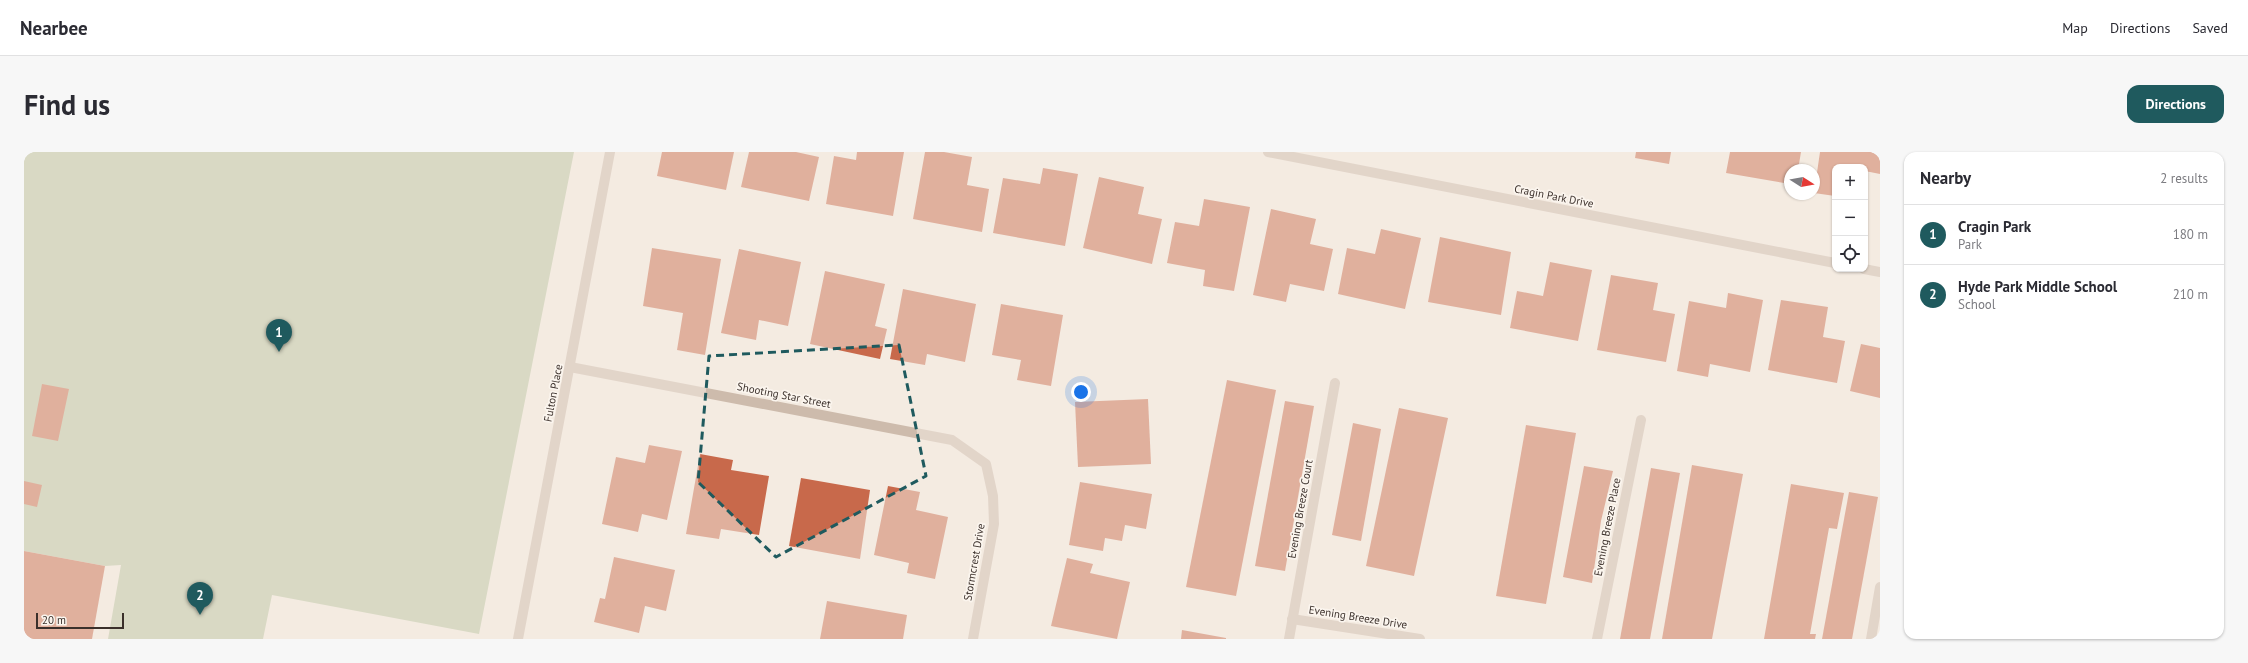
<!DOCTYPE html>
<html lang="en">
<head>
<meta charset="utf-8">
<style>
  body { margin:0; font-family:"PT Sans",sans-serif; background:#f7f7f7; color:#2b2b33 }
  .controls { position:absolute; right:12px; top:12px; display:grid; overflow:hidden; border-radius:8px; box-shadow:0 1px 3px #0004 }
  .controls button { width:36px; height:36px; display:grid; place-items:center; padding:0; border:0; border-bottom:1px solid #e1e1e2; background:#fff; color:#2b2b33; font:20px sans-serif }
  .compass { position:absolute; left:1760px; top:12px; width:36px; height:36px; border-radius:50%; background:#fff; box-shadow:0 1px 3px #0004; rotate:101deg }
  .scale { position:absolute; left:12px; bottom:10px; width:88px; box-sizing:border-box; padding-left:4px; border:2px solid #3b302b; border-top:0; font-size:11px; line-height:14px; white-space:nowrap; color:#3b302b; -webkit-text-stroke:3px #fbf5ee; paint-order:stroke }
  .you { position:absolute; left:1057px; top:240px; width:14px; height:14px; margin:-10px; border:3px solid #fff; border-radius:50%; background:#1a73e8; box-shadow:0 0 0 6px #1a73e833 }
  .badge { display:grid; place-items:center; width:26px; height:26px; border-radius:50%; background:#1f5a5e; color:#fff; font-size:13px; font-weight:700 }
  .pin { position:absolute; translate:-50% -33px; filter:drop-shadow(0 1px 2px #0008) }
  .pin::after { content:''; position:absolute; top:21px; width:14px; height:12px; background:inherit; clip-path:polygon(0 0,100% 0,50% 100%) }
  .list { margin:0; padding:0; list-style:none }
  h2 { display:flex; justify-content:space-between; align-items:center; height:52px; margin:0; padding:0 16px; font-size:17px }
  h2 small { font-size:13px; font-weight:400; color:#7c7c81 }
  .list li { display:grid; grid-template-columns:26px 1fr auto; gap:12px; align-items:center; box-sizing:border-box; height:60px; padding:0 16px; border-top:1px solid #e1e1e2 }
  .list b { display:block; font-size:15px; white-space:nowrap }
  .list p { margin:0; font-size:13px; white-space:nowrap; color:#7c7c81 }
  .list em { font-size:13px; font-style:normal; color:#7c7c81 }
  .icon { flex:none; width:22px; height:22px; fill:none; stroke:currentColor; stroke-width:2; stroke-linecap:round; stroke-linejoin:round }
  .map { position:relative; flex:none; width:1856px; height:487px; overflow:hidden; border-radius:12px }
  header { display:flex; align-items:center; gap:24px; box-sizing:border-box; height:56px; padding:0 20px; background:#fff; border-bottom:1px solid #e1e1e2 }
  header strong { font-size:19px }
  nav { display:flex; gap:22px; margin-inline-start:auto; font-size:14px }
  .intro { display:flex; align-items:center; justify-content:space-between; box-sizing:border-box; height:96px; padding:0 24px }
  h1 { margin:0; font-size:28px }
  .button { padding:10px 18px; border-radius:12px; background:#1f5a5e; color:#fff; font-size:14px; font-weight:700 }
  main { display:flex; gap:24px; padding:0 24px }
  aside { flex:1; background:#fff; border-radius:12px; box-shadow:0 1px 3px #0004 }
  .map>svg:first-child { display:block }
  .green { fill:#b8c4a0 }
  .building { fill:#c8694b }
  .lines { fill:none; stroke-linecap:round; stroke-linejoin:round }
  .minor { stroke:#cdbbac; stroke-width:10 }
  .marked { fill:none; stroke:#1f5a5e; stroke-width:3; stroke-dasharray:8 5; stroke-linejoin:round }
  .labels { text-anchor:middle; stroke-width:3.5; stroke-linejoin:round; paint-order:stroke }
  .street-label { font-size:11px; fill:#3b302b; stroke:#fbf5ee }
</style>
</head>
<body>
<header>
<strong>Nearbee</strong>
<nav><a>Map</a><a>Directions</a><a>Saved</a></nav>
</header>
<div class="intro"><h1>Find us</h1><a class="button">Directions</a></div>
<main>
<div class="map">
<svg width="1856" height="487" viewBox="0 0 1856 487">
  <rect width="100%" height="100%" fill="#f4ebe1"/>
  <polygon class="green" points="0,0 550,0 455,482 248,443 239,487 84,487 97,413 81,414 0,399"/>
  <g class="building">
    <polygon points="638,0 710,0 702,38 633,24"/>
    <polygon points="725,0 772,0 795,5 785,49 717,35"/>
    <polygon points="833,0 880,0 869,64 802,52 810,4 832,8"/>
    <polygon points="901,0 920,0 948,5 943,33 965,37 958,80 889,67"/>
    <polygon points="1612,0 1647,0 1645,12 1611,6"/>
    <polygon points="1706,0 1777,0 1774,18 1766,18 1766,32 1702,21"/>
    <polygon points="1796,0 1856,0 1856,22 1841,19 1841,15 1811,15 1811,44 1790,41"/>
    <polygon points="1019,16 1054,22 1041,94 969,81 979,26 1016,32"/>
    <polygon points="1075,25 1120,35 1114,62 1138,67 1128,112 1059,96"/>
    <polygon points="1180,47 1226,55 1210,139 1179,134 1181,118 1143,111 1151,70 1175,74"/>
    <polygon points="1247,57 1292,67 1286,92 1309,97 1300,139 1266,132 1262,150 1229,143"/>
    <polygon points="1357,77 1397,86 1381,157 1314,142 1323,96 1351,102"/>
    <polygon points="1416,85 1487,100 1477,163 1404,150"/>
    <polygon points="628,96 697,107 681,203 653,198 659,161 619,154"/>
    <polygon points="715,97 777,110 764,174 735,168 732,188 697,181"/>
    <polygon points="1526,110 1568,118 1554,189 1486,176 1493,139 1519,144"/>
    <polygon points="801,119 861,132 851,174 863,177 856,207 786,192"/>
    <polygon points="1587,123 1634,131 1629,158 1651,162 1642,210 1573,198"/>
    <polygon points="879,137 952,152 941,210 903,202 901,213 866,207"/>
    <polygon points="1704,141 1739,148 1726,220 1686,212 1684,225 1653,219 1665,149 1702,156"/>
    <polygon points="1757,148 1804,155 1799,185 1821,189 1813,231 1744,218"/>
    <polygon points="977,152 1039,163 1027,234 993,228 997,208 968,203"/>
    <polygon points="1837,192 1856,196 1856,246 1826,239"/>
    <polygon points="1203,228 1252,238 1212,444 1162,435"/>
    <polygon points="18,232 45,237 34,289 8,284"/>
    <polygon points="1124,247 1127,312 1054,315 1051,250"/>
    <polygon points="1261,249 1290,254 1261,419 1231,414"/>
    <polygon points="1375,256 1424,266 1390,424 1342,414"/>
    <polygon points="1329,271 1357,277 1337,389 1308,383"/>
    <polygon points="1502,273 1552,281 1522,452 1472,444"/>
    <polygon points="625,293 658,299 643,368 618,362 614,380 578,372 592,305 621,311"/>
    <polygon points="676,302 709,308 707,318 745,324 735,383 697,377 695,387 662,382"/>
    <polygon points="1668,313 1719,322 1688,487 1638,487"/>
    <polygon points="1560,314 1589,319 1577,369 1568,431 1539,425"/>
    <polygon points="1627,316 1656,321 1626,487 1596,487"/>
    <polygon points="777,326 846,338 836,407 765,394"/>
    <polygon points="0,329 18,333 13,355 0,352"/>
    <polygon points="1056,330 1128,342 1122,377 1101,373 1098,389 1081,386 1079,399 1045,393"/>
    <polygon points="1767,332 1820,341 1813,377 1805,376 1786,482 1792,482 1791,487 1740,487"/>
    <polygon points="864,334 896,340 892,358 924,365 911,427 883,421 885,411 850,403"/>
    <polygon points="1825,340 1854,345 1828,487 1798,487"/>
    <polygon points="0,399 81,414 68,487 0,487"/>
    <polygon points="590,405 651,418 642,459 621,454 615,481 570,470 576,446 581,447"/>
    <polygon points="1043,406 1069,412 1066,421 1106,430 1093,487 1027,474"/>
    <polygon points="803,449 883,463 879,487 796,487"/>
    <polygon points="1158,478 1202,486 1202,487 1157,487"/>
  </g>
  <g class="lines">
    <g class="minor">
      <polyline points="1244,0 1811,111"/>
      <polyline points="1840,117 1856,120"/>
      <polyline points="546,215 928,288 962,312 969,344 970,372 949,487"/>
      <polyline points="1268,467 1396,487"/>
      <polyline points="494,487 586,0"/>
      <polyline points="1265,487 1311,231"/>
      <polyline points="1573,487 1617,268"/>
      <polyline points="1847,487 1856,435"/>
    </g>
  </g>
  <path d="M0 0H1856V487H0ZM875,193L902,324L752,405L674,330L685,204Z" fill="#f4ebe1" fill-opacity=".55" fill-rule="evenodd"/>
  <path class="marked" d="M875,193L902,324L752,405L674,330L685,204Z"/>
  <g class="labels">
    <g class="street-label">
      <text transform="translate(1530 44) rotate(11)" y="4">Cragin Park Drive</text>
      <text transform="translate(529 241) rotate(-79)" y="4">Fulton Place</text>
      <text transform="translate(760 243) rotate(11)" y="4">Shooting Star Street</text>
      <text transform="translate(1276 357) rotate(-80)" y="4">Evening Breeze Court</text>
      <text transform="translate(1583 375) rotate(-79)" y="4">Evening Breeze Place</text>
      <text transform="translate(950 410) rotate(-80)" y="4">Stormcrest Drive</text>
      <text transform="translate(1334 465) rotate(9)" y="4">Evening Breeze Drive</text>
    </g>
  </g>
</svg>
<div class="controls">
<button>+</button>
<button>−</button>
<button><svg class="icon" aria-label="locate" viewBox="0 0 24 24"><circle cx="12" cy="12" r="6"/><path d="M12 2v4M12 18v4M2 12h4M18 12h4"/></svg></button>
</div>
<svg class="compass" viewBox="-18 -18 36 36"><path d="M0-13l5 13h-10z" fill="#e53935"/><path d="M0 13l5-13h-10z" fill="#7c7c81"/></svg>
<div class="scale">20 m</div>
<div class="you"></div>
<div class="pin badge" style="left:255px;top:200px">1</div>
<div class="pin badge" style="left:176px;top:463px">2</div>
</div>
<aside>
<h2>Nearby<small>2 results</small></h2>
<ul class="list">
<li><span class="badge">1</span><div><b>Cragin Park</b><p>Park</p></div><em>180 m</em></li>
<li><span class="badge">2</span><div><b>Hyde Park Middle School</b><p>School</p></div><em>210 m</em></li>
</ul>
</aside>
</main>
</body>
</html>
